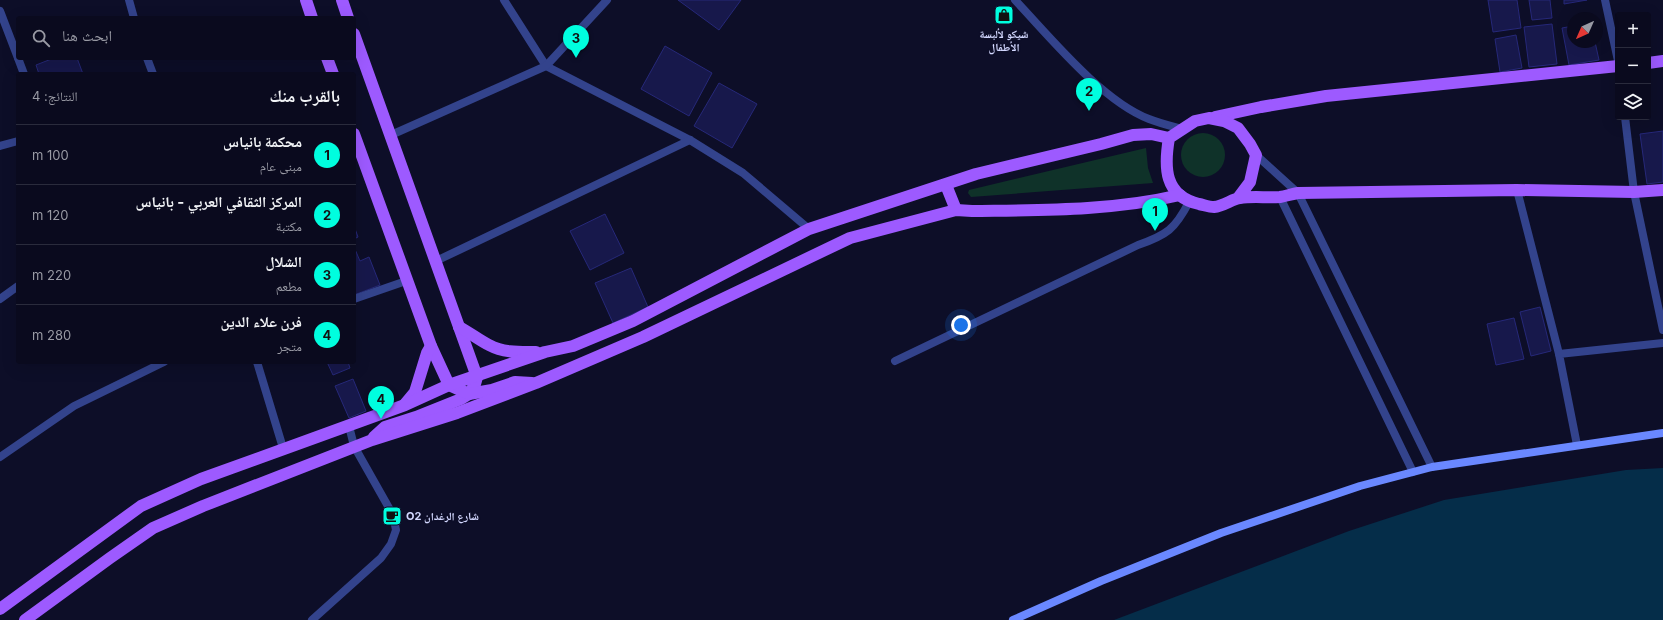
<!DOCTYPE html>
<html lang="ar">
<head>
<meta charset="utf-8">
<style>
  body { margin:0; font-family:Inter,"Noto Naskh Arabic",sans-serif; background:#131327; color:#f1f3f6; direction:rtl }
  .controls { position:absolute; right:12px; top:12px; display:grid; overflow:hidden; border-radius:4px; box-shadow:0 4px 16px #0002 }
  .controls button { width:36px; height:36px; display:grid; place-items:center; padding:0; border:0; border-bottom:1px solid #2a2b3c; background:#0a0a1e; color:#f1f3f6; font:20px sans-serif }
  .compass { position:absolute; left:1567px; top:12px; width:36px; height:36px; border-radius:50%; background:#0a0a1e; box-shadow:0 4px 16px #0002; rotate:225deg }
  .you { position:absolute; left:961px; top:325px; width:14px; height:14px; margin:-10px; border:3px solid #fff; border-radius:50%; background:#1a73e8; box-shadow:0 0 0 6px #1a73e833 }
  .badge { display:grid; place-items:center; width:26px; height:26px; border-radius:50%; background:#00fedf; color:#111; font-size:13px; font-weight:700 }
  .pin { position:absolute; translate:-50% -33px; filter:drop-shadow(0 1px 2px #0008) }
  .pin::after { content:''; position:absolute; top:21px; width:14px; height:12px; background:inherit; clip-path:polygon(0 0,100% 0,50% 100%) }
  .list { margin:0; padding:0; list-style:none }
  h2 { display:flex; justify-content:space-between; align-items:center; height:52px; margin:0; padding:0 16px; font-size:17px }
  h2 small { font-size:13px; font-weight:400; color:#999aa4 }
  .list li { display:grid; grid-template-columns:26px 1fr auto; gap:12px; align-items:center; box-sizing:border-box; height:60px; padding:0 16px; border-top:1px solid #2a2b3c }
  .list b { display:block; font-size:15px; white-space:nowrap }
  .list p { margin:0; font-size:13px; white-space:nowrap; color:#999aa4 }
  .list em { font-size:13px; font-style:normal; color:#999aa4 }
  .icon { flex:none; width:22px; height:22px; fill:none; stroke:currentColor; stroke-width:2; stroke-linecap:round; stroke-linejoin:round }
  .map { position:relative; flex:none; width:1663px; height:620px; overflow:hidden; direction:ltr }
  .search { position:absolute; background:#0a0a1e; box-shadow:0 4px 16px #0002; left:16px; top:16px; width:340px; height:44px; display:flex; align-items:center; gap:10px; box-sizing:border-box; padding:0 14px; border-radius:4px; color:#999aa4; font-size:15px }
  .panel { position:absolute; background:#0a0a1e; box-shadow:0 4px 16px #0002; left:16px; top:72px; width:340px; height:292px; border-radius:4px; direction:rtl }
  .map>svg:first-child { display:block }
  .green { fill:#0f3229 }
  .water { fill:#052d49 }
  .building { fill:#17184b; stroke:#262879 }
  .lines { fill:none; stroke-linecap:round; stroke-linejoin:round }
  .street { stroke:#33438c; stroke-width:8 }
  .secondary { stroke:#6a88ff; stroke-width:8 }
  .primary { stroke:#9d5aff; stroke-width:12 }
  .labels { text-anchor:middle; stroke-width:3.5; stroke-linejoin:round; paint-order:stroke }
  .poi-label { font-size:11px; font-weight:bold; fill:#d3d8ff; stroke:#0d0e28 }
</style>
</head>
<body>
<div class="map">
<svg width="1663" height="620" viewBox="0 0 1663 620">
  <rect width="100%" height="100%" fill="#0d0e28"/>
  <g class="green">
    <circle cx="1203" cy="155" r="22"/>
    <polygon points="1146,148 1148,168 1153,183 971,197 968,193 969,190"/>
  </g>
  <polygon class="water" points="1663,468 1663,620 1114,620 1349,531 1444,500 1626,470"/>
  <g class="building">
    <polygon points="678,0 741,0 719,30"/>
    <polygon points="1488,0 1517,0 1521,28 1493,32"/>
    <polygon points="1529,0 1550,0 1552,18 1532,20"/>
    <polygon points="1564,0 1587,0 1564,4"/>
    <polygon points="1552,24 1557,64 1529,67 1524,27"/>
    <polygon points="1573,26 1573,42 1595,42 1599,60 1569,65 1562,28"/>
    <polygon points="1516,35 1522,68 1500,72 1495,39"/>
    <polygon points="665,46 712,73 689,116 641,89"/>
    <polygon points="54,58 77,58 83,74 39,74 36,65"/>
    <polygon points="719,83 757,104 732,148 694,126"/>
    <polygon points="1663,131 1663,182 1647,184 1640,134"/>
    <polygon points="605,214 624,253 590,270 570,231"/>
    <polygon points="354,226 358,237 354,239"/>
    <polygon points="354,247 360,261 369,257 380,285 354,295"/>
    <polygon points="631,268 648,307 613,323 595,283"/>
    <polygon points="1540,307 1551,351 1531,356 1520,312"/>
    <polygon points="1514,318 1524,359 1496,365 1487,324"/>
    <polygon points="327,362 348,362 350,368 333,375"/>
    <polygon points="353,379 366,411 349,418 335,386"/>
  </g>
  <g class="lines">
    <g class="street">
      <polyline points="129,0 134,18"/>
      <polyline points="504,0 546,66 690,140 743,173 809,229"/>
      <path d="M1015,0C1050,37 1102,101 1149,119C1159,123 1171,126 1182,129"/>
      <polyline points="1605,0 1618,61"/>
      <polyline points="0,11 18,58"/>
      <polyline points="18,58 24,74"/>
      <polyline points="147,58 153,74"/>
      <polyline points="1625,117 1634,192 1663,330"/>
      <polyline points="391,135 546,66 607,0"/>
      <polyline points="0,146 18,141"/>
      <polyline points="1256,155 1298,193 1432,467"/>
      <polyline points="1517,190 1559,354"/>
      <polyline points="1280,197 1413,472"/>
      <polyline points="436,261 690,140"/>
      <polyline points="0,299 18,286"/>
      <polyline points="354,299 406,281"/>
      <path d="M895,361L1138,245C1167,235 1175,229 1189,202"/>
      <polyline points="257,362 283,448"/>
      <polyline points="1577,445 1559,354 1663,343"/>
      <polyline points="0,457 74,406 164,362"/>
      <polyline points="312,620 381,558 391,544 396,530 393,515 354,446 349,426"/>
    </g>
    <polyline class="secondary" points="1013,620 1101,581 1221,533 1360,486 1432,467 1663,433"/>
    <g class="primary">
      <polyline points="306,0 312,18"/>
      <polyline points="342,0 348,18"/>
      <polyline points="354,34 477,377 475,384 469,394 461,399 416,417 385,427 374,437"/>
      <polyline points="327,58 333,74"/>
      <polyline points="1648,63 1663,61"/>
      <polyline points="1215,117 1261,107 1326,96 1618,66"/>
      <polyline points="354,134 431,346 449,385 469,394 492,390 515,382 532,383"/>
      <polyline points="946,185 956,210"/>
      <path d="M1238,198L1250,182L1256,155L1250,144L1238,128L1224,121L1209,118L1195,121L1169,138C1164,167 1164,196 1199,204C1204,205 1209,207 1214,207C1224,206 1232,199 1240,198C1253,196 1267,198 1280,197C1286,196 1292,194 1298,193L1517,190L1634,192L1663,190"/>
      <path d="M459,327C469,332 479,340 489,345C504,353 520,352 536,352"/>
      <polyline points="405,404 415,392 427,353 431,346"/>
      <polyline points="0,609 141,506 201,479 405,405 449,385 545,352 573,346 633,321 809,229 976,174 1101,144 1133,135 1151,134 1169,138"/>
      <path d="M25,620L110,558L153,528L203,506L372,440L457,413L536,383L643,337L850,238L956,210L972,211C1042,210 1112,211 1180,195"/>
    </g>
  </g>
  <defs>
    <symbol id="shop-square" viewBox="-11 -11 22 22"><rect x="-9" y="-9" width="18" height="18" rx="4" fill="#00fedf" stroke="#0d0e28"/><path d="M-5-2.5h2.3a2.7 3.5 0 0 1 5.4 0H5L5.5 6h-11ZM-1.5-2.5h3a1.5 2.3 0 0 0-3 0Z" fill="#111"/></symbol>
    <symbol id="cafe-square" viewBox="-11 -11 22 22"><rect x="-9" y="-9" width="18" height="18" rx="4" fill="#00fedf" stroke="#0d0e28"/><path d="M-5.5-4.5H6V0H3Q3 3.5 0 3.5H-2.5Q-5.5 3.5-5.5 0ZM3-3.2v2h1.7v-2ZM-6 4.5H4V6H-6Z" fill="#111"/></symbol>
  </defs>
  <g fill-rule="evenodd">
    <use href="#shop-square" x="993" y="4" width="22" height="22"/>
    <use href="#cafe-square" x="381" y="505" width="22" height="22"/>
  </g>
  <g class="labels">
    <g class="poi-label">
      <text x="1004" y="38">شيكو لألبسة<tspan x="1004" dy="13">الأطفال</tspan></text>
      <text x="406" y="520" text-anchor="start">O2 شارع الرغدان</text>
    </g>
  </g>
</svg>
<div class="controls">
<button>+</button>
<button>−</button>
<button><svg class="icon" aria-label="layers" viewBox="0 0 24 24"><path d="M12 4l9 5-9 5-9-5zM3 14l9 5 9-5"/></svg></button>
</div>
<svg class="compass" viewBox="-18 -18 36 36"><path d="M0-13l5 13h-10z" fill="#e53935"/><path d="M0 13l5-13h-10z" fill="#999aa4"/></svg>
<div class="you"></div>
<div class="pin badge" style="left:1155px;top:231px">1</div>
<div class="pin badge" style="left:1089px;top:111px">2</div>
<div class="pin badge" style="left:576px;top:58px">3</div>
<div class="pin badge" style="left:381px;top:419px">4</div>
<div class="search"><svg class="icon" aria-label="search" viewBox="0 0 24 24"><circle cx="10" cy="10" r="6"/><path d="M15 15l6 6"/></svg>ابحث هنا</div>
<section class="panel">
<h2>بالقرب منك<small>النتائج: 4</small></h2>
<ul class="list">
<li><span class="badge">1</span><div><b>محكمة بانياس</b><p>مبنى عام</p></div><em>100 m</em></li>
<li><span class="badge">2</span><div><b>المركز الثقافي العربي - بانياس</b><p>مكتبة</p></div><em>120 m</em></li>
<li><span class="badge">3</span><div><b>الشلال</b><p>مطعم</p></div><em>220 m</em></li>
<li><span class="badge">4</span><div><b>فرن علاء الدين</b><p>متجر</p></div><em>280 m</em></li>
</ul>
</section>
</div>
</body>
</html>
